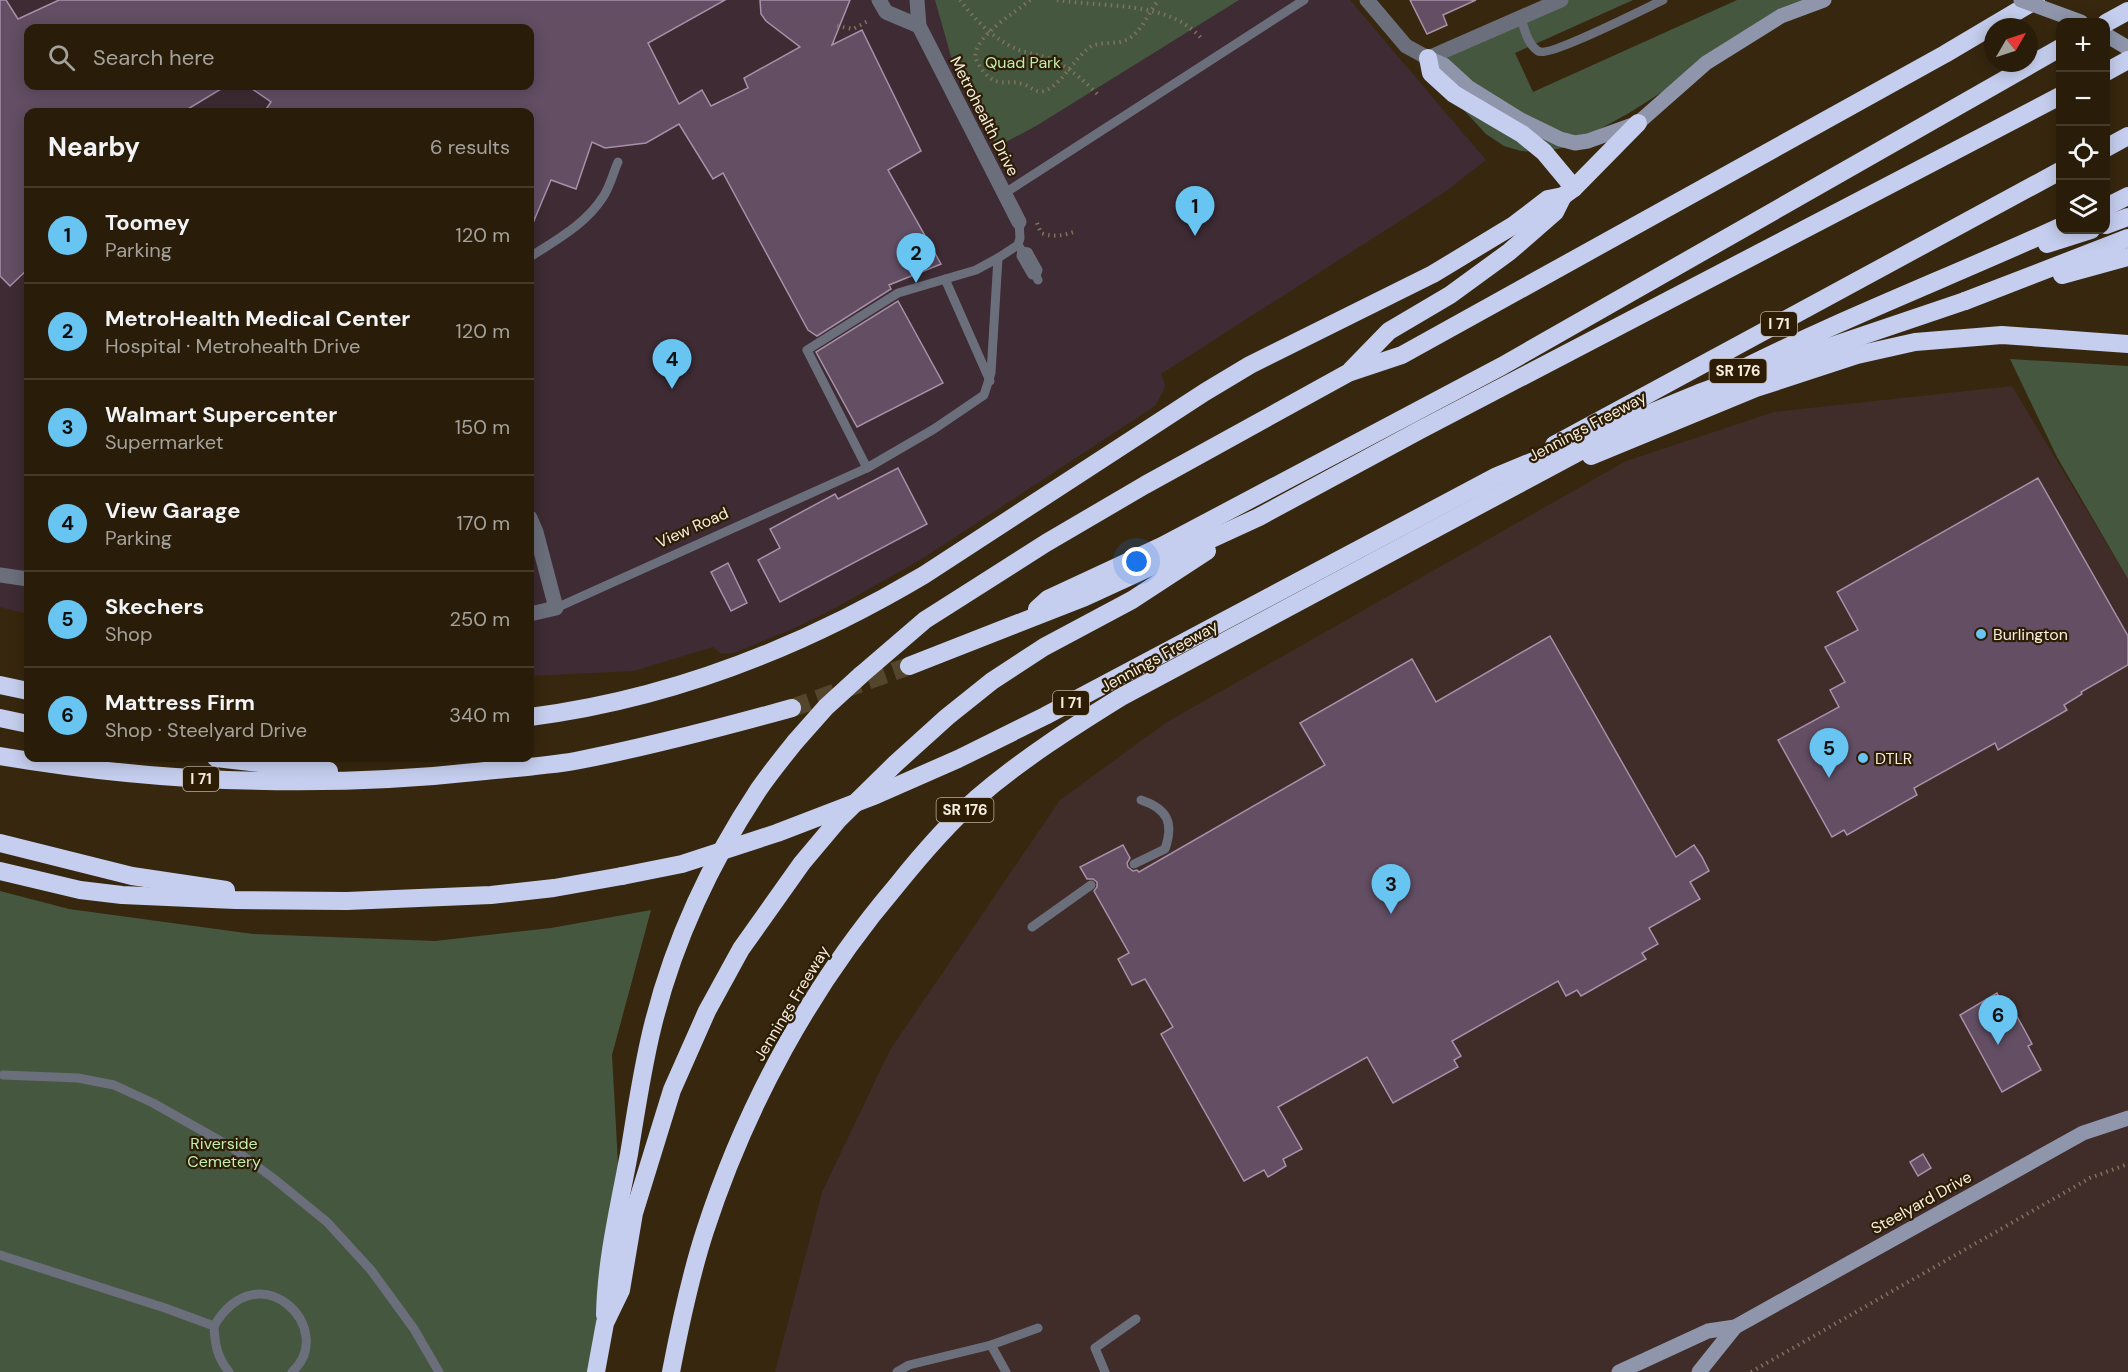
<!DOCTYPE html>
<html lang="en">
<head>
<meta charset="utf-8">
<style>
  body { margin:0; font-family:"DM Sans",sans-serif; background:#352a18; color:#f1f3f6 }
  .controls { position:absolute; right:18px; top:18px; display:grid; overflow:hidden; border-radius:12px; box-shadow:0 3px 15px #0003 }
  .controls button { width:54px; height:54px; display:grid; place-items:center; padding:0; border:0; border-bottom:2px solid #453b2b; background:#291d0a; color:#f1f3f6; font:30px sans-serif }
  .compass { position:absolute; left:1984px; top:18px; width:54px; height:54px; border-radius:50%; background:#291d0a; box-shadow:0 3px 15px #0003; rotate:51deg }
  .you { position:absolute; left:1137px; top:562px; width:21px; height:21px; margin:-15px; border:4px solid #fff; border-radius:50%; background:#1a73e8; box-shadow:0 0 0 9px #1a73e833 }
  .badge { display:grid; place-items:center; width:39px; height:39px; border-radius:50%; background:#68c4f0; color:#111; font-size:20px; font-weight:700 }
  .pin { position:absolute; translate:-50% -50px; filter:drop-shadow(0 2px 3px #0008) }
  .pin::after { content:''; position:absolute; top:32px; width:21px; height:18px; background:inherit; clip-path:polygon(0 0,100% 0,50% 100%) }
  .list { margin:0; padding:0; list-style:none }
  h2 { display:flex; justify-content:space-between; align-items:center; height:78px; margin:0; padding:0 24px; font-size:26px }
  h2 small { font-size:20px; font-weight:400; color:#a5a29c }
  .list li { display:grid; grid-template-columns:39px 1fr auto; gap:18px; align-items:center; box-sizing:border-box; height:96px; padding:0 24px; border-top:2px solid #453b2b }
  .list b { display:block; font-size:22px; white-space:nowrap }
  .list p { margin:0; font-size:20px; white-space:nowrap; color:#a5a29c }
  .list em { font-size:20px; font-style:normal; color:#a5a29c }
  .icon { flex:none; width:33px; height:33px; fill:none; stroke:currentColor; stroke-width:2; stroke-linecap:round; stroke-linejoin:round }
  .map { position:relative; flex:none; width:2128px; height:1372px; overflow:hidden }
  .search { position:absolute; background:#291d0a; box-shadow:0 3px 15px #0003; left:24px; top:24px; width:510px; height:66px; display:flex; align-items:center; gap:15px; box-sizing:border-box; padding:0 21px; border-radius:12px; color:#a5a29c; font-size:22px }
  .panel { position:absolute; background:#291d0a; box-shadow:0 3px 15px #0003; left:24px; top:108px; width:510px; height:654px; border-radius:12px }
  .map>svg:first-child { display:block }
  .commercial { fill:#402c29 }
  .medical { fill:#3e2b33; fill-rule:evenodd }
  .green { fill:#465740 }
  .building { fill:#634e64; stroke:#a890a9; stroke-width:1.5 }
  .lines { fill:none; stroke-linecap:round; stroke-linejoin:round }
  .highway-tunnel { stroke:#54452d; stroke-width:18; stroke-dasharray:18 9; stroke-linecap:butt }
  .path { stroke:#80725d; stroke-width:4; stroke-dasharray:1.5 4.5; stroke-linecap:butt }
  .lane { stroke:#6b6f7b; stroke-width:9 }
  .street { stroke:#6b6f7b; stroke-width:15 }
  .secondary { stroke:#8f95aa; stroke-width:15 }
  .highway { stroke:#c5ceee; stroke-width:18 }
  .secondary-bridge { stroke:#8f95aa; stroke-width:15 }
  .highway-bridge { stroke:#c5ceee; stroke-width:18 }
  .poi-dot { fill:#68c4f0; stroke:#2c1d04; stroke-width:2 }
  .labels { text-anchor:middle; stroke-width:4.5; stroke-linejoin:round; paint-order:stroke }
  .shield { fill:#2c1d04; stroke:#baaf9d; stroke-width:1.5 }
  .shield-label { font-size:15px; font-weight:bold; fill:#f7edde }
  .park-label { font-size:16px; fill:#c2edb1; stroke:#2c1d04 }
  .street-label { font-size:16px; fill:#f7edde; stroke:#2c1d04 }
  .poi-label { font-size:16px; fill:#f7edde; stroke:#2c1d04; text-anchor:start }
</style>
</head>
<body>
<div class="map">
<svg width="2128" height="1372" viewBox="0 0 2128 1372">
  <rect width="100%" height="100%" fill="#37270e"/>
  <polygon class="commercial" points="2012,386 2128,579 2128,1372 775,1372 822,1192 890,1050 1060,800 1167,722 1626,461 1774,412"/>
  <path class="medical" d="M0,0H1350L1486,160L1445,192L1161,374L1165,383L1164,390L1155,406L922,559L837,607L797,627L734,653L721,654L713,647L634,671L530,676V112H28V614L0,607ZM28,28H530V86H28Z"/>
  <g class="green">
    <polygon points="935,0 1239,0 1036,126 1004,143 998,144 994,141 952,60"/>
    <polygon points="1561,0 1633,0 1515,53 1533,92 1737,0 1826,0 1781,16 1629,113 1578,141 1562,148 1540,152 1521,151 1504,146 1486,134 1419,62"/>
    <polygon points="2010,359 2128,366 2128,579 2057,457"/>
    <polygon points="0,891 69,909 253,934 435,941 551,928 651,910 612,1055 620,1200 596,1372 0,1372"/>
  </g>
  <g class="building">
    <polygon points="0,0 6,0 18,19 59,0 725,0 648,43 679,104 702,90 711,106 748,88 744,78 800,47 766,21 761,14 760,0 850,0 832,45 862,30 921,151 888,170 941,264 889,285 891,289 817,336 808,330 723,173 713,179 679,124 646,143 605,148 592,142 576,189 551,180 530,230 530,112 264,112 271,102 248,86 530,86 530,28 28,28 28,86 226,86 183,112 28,112 28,269 10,286 0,276"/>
    <polygon points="1410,0 1476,0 1443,15 1447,25 1427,34"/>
    <polygon points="898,301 943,383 857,427 816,352"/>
    <polygon points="898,468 927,524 780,602 758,560 780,548 770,529 835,494 838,499"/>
    <polygon points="2038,478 2128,636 2128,665 2081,692 2082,694 2064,705 2067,710 1998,750 1995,743 1914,788 1917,795 1847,835 1844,830 1832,837 1778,740 1839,707 1830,690 1845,682 1825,647 1858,630 1837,592"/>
    <polygon points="728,563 747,603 731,611 711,572"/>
    <polygon points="1550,636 1676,857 1694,845 1702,857 1709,871 1690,882 1700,899 1649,928 1658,944 1642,953 1646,959 1581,996 1577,990 1566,996 1558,981 1452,1041 1461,1056 1454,1060 1458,1067 1393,1103 1367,1057 1278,1107 1302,1149 1283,1159 1286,1166 1268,1177 1264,1170 1244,1181 1161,1034 1173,1027 1145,979 1132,985 1118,959 1129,953 1094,891 1097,887 1097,882 1093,879 1087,879 1080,867 1123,845 1130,858 1127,863 1128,867 1133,871 1137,870 1139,872 1325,765 1300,723 1412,659 1436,702"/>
    <polygon points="1997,993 2010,1016 2015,1013 2024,1029 2032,1044 2028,1046 2041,1070 2002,1092 1960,1015"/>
    <polygon points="1923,1154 1931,1168 1918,1176 1910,1162"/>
  </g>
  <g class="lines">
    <polyline class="highway-tunnel" points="792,708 909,666"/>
    <g class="path">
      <path d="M960,0C974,19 994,39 1016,49C1026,53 1037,54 1048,58C1067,65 1086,82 1100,97"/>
      <path d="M1030,0C1014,14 978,33 975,56C978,66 988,80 999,82C1007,83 1014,81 1022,84C1032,86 1036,95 1047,90C1062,83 1074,59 1089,48C1098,40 1116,46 1128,39C1143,31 1148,12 1159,0"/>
      <path d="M1057,0C1106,8 1167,0 1201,38"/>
      <polyline points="837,26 853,29 870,20"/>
      <path d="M1037,223L1041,233C1055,238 1064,235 1077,231"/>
      <polyline points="1751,1372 2090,1178 2128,1164"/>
    </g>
    <g class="lane">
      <path d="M1521,18C1524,28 1528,45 1538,51C1548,58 1646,8 1663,0"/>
      <polyline points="1005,193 1304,0"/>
      <polyline points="1018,245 1022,251 1028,252 1038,270 1036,276"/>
      <polyline points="1022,251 1021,256 1032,275 1036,276 1038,280"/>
      <path d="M530,257C556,240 586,224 603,197C610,187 613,173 618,162"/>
      <polyline points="945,279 990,381"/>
      <polyline points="867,468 807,350 898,293 976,270 998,258 1018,245 1020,238 1019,222"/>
      <polyline points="556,608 867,468 934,429 984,395 991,373 998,258"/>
      <path d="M1134,864L1165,849C1174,823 1168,809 1141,800"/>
      <polyline points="1032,927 1091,885"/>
      <polyline points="3,1075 78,1078 114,1085 153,1103 231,1147 273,1178 327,1222 371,1270 414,1329 439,1372"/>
      <path d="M0,1255L165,1308L214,1326C215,1345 217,1357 229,1372"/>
      <path d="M214,1326C259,1249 339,1330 292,1372"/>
      <polyline points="991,1345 1006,1372"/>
      <polyline points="897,1372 909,1365 991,1345 1038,1328"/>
      <polyline points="1105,1372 1095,1348 1136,1319"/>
    </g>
    <g class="street">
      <polyline points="879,0 886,12 919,26"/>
      <polyline points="917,0 919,26 1019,222"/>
      <polyline points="1367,0 1406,46 1428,58 1561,0"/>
      <polyline points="530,518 536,532 556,608 530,614"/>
      <polyline points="0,575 28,579"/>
    </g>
    <g class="secondary">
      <polyline points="2106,35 2128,48"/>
      <polyline points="1428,58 1444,65 1468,87 1521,120 1560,139 1575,143 1588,141 1638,123 1706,63 1781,16 1824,0"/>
      <polyline points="1619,1372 1708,1331 1735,1327 2083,1133 2128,1118"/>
      <polyline points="1699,1372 1735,1327"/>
    </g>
    <g class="highway">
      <polyline points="2106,23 2128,11"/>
      <polyline points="1428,58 1431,73 1454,94 1522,134 1544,152 1574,188"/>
      <polyline points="2106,72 2128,60"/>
      <polyline points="2106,148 2128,136"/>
      <polyline points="2106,207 2128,196"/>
      <polyline points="2106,225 2128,217"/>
      <polyline points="2047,244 2091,230"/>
      <polyline points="2062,275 2128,257"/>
      <polyline points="1965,301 2128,238"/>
      <polyline points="1351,370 1389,331 1450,295 1509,252 1555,212 1563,196"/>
      <path d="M1724,378C1833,322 1948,278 2060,227"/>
      <polyline points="1554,445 2060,171"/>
      <polyline points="1591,456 1756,388 1857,355 1915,342 2002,335 2128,344"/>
      <polyline points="1037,609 1048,599 1162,546 1502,366 2060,48"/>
      <polyline points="909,666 1085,597 1259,517 1420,430 2060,96"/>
      <polyline points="861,675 925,620 1046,543 1145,485 1348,373 1402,355 1945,54 2036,0"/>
      <polyline points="0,685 28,691"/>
      <path d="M530,717C672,699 801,648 924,575L1205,392L1250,365L1433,274L1514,225L1548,199L1563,196L1574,188L1638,123"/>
      <polyline points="0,718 28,724"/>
      <path d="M0,756C160,783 323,789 485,771C515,768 546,766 575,761C648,747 720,728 792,708"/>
      <polyline points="216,758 329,771"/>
      <polyline points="0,843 132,876 226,890"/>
      <polyline points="0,871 80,890 122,895 235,900 347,901 491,895 554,888 622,876"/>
      <path d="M605,1315C606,1261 619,1207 629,1154C636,1112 642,1070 652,1029C673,942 710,863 759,789C770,773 783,757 795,742"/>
      <polyline points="596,1372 605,1323 621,1290 634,1213 672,1090 707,1011 741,949 802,863 839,819 895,764 947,717 992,681 1044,647 1132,600 1207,551"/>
      <path d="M671,1372C680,1325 690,1277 705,1231C746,1105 811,986 897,885C921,855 948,824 977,798C1021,760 1071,728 1121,697L1603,439"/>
    </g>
    <polyline class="secondary-bridge" points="2021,0 2081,22"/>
    <g class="highway-bridge">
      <polyline points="795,742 826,707 861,675"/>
      <polyline points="622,876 682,864 777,833 876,795 958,759 1045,716 1497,476 1699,393 1776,365 1965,301"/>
    </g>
  </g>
  <g class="poi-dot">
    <circle cx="1981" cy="634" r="6"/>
    <circle cx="1863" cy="758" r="6"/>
  </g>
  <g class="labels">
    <g class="shield">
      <rect x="1761" y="312" width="36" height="24" rx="4.5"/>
      <rect x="1709.5" y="359" width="57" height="24" rx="4.5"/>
      <rect x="1053" y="691" width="36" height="24" rx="4.5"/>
      <rect x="183" y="767" width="36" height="24" rx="4.5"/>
      <rect x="936.5" y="798" width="57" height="24" rx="4.5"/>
    </g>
    <g class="shield-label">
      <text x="1779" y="329">I 71</text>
      <text x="1738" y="376">SR 176</text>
      <text x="1071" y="708">I 71</text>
      <text x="201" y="784">I 71</text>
      <text x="965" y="815">SR 176</text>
    </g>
    <g class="park-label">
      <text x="1023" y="68">Quad Park</text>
      <text x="224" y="1149">Riverside<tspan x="224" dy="18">Cemetery</tspan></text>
    </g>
    <g class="street-label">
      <text transform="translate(985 116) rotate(63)" y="6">Metrohealth Drive</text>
      <text transform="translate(1587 426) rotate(-28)" y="6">Jennings Freeway</text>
      <text transform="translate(692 527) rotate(-24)" y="6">View Road</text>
      <text transform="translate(1159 656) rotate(-29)" y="6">Jennings Freeway</text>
      <text transform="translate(791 1003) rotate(-59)" y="6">Jennings Freeway</text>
      <text transform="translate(1921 1202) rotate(-29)" y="6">Steelyard Drive</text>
    </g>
    <g class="poi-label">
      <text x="1993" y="640">Burlington</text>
      <text x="1875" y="764">DTLR</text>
    </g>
  </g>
</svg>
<div class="controls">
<button>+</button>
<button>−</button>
<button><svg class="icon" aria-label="locate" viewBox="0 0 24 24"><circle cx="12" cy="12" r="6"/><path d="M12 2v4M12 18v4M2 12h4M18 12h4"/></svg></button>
<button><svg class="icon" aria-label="layers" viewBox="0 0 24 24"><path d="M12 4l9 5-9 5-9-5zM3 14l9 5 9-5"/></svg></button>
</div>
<svg class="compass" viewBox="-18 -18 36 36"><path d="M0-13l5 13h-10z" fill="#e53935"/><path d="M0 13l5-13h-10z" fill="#a5a29c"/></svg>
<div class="you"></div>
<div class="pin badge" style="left:1195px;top:236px">1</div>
<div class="pin badge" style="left:916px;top:283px">2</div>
<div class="pin badge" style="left:1391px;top:914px">3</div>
<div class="pin badge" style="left:672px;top:389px">4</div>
<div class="pin badge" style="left:1829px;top:778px">5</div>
<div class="pin badge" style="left:1998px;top:1045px">6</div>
<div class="search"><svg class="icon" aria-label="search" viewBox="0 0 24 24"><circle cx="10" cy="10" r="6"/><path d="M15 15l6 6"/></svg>Search here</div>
<section class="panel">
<h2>Nearby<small>6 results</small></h2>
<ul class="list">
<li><span class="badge">1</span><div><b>Toomey</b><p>Parking</p></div><em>120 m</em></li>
<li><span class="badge">2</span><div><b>MetroHealth Medical Center</b><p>Hospital · Metrohealth Drive</p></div><em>120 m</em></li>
<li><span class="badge">3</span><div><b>Walmart Supercenter</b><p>Supermarket</p></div><em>150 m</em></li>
<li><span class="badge">4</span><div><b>View Garage</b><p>Parking</p></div><em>170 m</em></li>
<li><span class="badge">5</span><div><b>Skechers</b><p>Shop</p></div><em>250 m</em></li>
<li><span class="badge">6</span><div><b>Mattress Firm</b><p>Shop · Steelyard Drive</p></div><em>340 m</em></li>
</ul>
</section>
</div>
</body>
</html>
